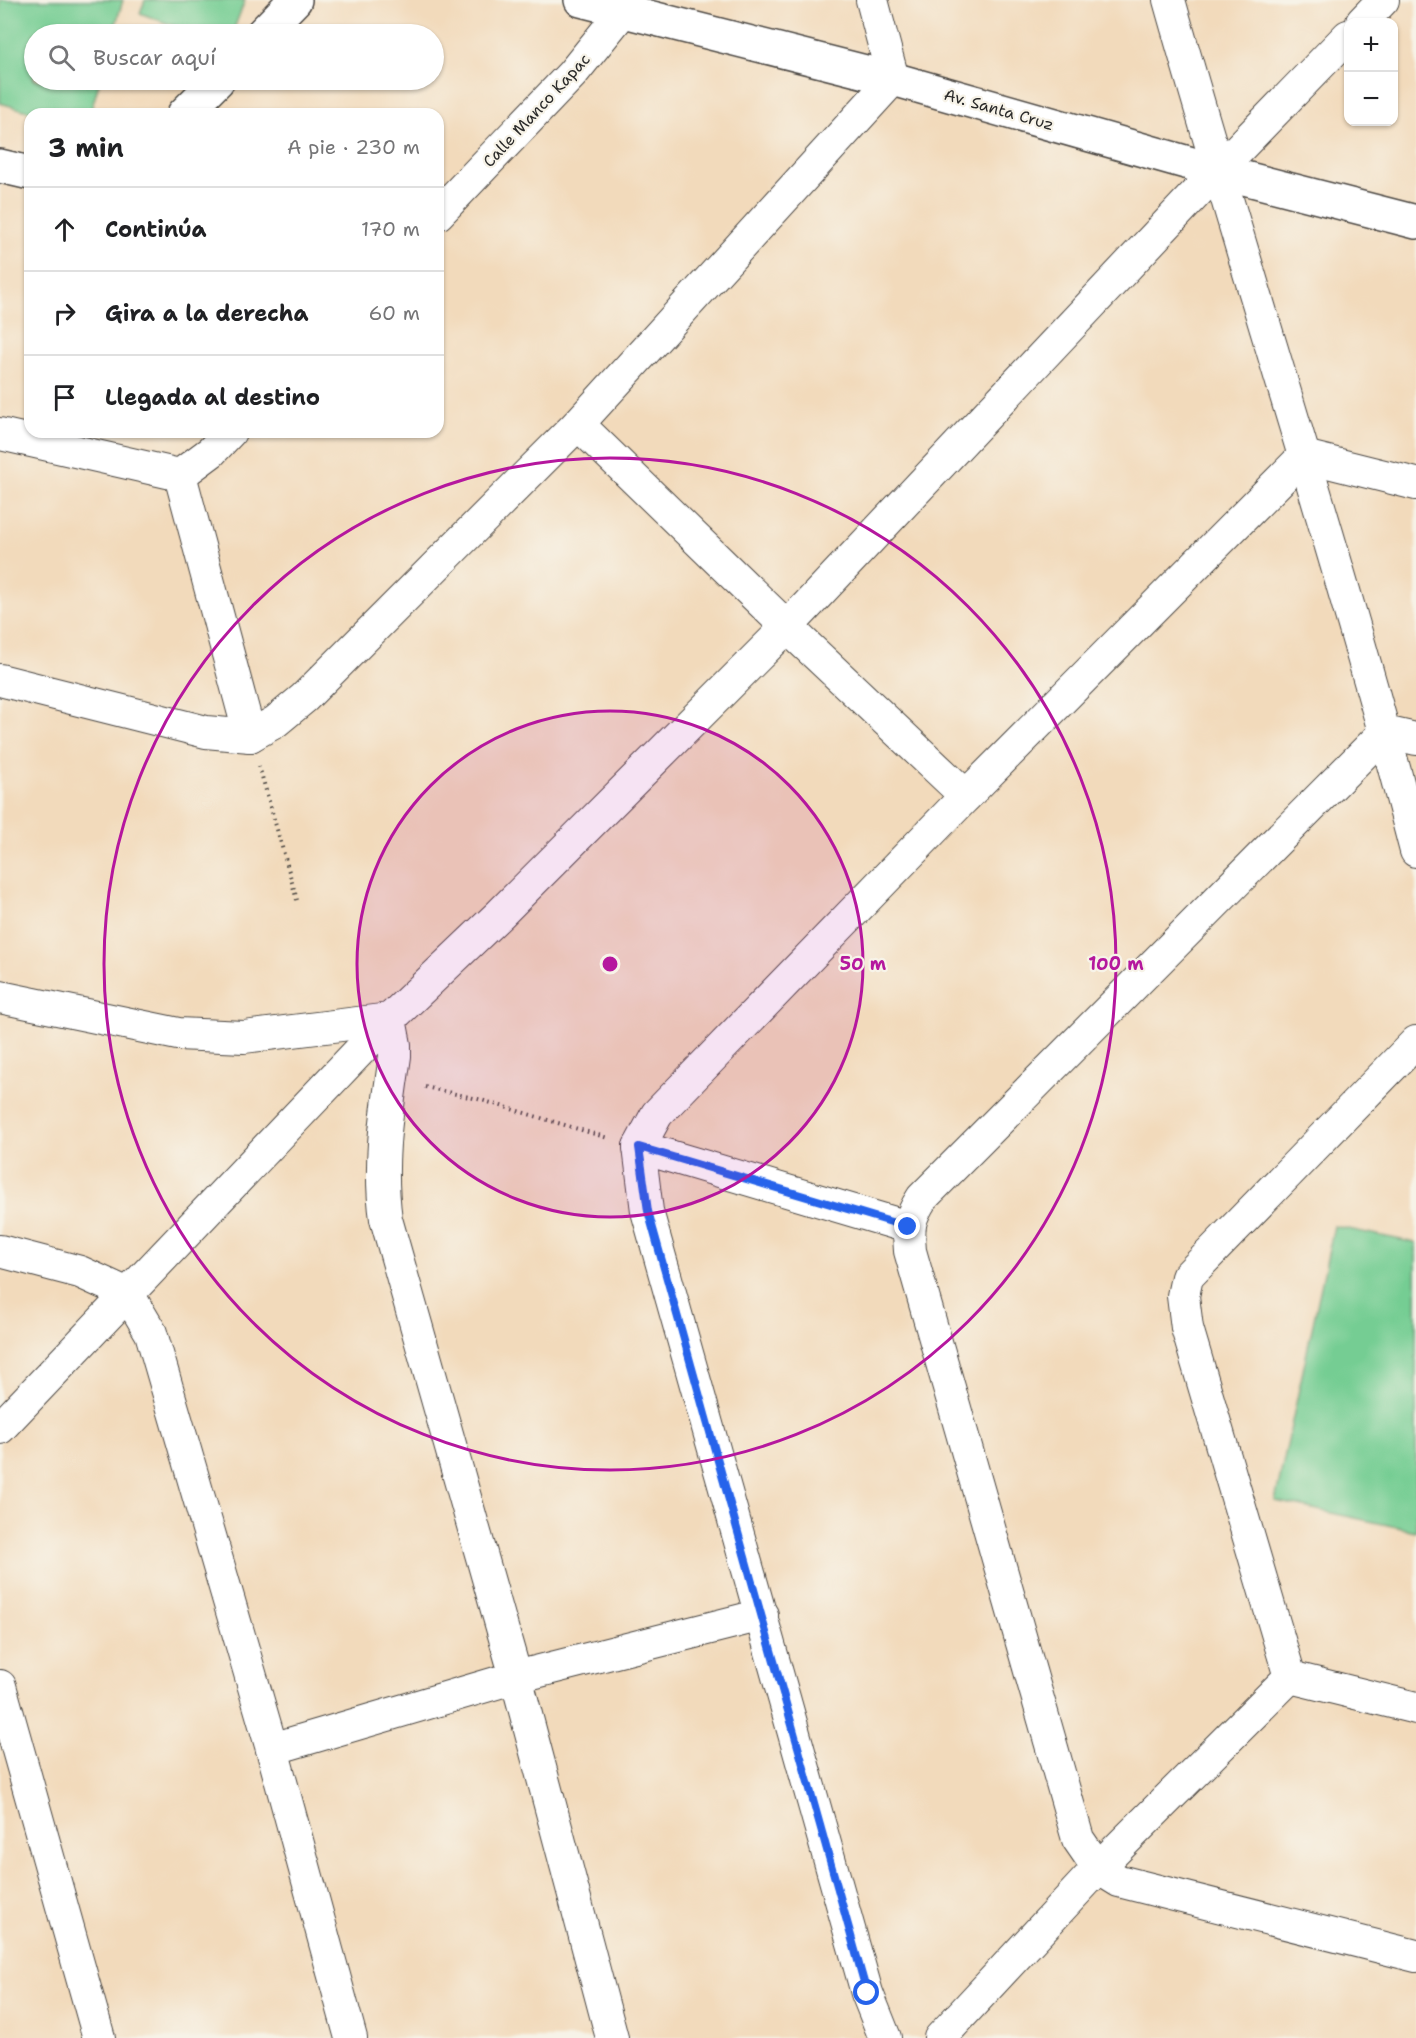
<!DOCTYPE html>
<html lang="es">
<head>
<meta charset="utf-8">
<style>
  body { margin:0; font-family:"Shantell Sans",sans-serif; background:#f6f6f6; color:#202124 }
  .controls { position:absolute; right:18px; top:18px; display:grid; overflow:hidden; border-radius:12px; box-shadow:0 2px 4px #0004 }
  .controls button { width:54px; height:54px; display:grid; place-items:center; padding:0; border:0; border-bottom:2px solid #e0e0e0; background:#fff; color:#202124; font:30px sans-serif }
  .stop { position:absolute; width:18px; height:18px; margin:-14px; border:4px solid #2563eb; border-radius:50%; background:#fff }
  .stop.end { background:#2563eb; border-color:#fff; box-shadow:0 2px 6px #0008 }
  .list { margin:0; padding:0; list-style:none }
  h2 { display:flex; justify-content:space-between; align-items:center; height:78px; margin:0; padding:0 24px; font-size:26px }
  h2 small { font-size:20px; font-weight:400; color:#757577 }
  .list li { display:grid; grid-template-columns:39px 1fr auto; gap:18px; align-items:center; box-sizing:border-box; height:84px; padding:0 24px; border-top:2px solid #e0e0e0 }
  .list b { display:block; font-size:22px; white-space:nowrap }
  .list em { font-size:20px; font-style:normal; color:#757577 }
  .icon { flex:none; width:33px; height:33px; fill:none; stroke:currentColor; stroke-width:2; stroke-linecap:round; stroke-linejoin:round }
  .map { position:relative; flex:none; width:1416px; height:2038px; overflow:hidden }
  .search { position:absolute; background:#fff; box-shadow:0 2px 4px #0004; left:24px; top:24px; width:420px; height:66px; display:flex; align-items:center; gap:15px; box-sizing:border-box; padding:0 21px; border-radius:33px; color:#757577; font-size:22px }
  .panel { position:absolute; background:#fff; box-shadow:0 2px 4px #0004; left:24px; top:108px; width:420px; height:330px; border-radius:18px }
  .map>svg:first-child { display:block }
  .green { fill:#74cd93; stroke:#507c5f; stroke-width:1.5 }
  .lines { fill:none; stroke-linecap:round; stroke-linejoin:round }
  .minor-casing { stroke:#494541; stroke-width:34 }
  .tertiary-casing { stroke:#494541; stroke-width:36 }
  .path { stroke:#494541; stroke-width:4; stroke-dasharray:1.5 4.5; stroke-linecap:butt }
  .minor { stroke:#fff; stroke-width:32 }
  .tertiary { stroke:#fff; stroke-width:33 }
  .route { stroke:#2563eb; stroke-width:8 }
  .ring { fill:none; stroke:#b5179e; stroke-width:3 }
  .labels { text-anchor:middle; stroke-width:4.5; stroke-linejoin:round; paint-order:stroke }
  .street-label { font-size:16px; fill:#2b2b2b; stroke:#f7f3e8 }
  .centre { fill:#b5179e; stroke:#f7f3e8; stroke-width:3 }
  .ring-label { font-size:18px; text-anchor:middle; font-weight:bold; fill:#b5179e; stroke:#f7f3e8; stroke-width:4.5; stroke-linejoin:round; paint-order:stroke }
</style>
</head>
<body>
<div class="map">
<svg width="1416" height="2038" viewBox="0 0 1416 2038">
  <rect width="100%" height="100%" fill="#f7f3e8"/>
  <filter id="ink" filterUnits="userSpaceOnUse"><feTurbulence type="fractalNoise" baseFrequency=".0167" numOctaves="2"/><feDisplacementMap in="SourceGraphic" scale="12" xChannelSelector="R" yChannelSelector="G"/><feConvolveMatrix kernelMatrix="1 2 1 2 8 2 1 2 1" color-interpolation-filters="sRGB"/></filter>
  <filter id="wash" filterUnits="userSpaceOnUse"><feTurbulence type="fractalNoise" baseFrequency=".008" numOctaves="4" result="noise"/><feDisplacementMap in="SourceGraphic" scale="24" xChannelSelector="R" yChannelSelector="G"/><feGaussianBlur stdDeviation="1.35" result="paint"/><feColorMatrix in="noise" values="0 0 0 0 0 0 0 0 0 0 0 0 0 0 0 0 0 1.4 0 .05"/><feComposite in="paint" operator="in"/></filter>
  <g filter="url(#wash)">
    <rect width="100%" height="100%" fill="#f2dabb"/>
    <g class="green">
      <polygon points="0,0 123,0 113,34 34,34 34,80 100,80 90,114 38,114 0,103"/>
      <polygon points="145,0 245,0 232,34 195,34 140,13"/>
      <polygon points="1334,1226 1416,1243 1416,1531 1275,1501"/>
    </g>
  </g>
  <g filter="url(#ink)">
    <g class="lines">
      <defs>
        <g id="minor">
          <path d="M1169,0C1249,284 1342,565 1416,851"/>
          <polyline points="1362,22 1383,0"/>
          <polyline points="438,214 572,74 623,11 623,0"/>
          <polyline points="578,424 787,627 966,796"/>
          <polyline points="0,434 180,475 211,452 230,432"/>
          <polyline points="180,475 250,736"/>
          <polyline points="0,680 206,732 250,736 275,722 304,698 578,424 893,79 872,0"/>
          <path d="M1416,739L1385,732L922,1198C909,1218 908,1227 910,1251L1078,1839L1098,1868L1119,1881L1416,1956"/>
          <polyline points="0,997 178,1034 244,1037 390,1019"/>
          <path d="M390,1019L395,1045V1056C387,1112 378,1162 386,1219L516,1677L612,2038"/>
          <polyline points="639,1147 908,1227"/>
          <polyline points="0,1251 80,1272 128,1294 151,1333 272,1749 351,2038"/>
          <polyline points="0,1428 390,1019 500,914 787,627 1217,171 1348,36"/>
          <polyline points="1290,1677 1187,1328 1183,1296 1187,1277 1416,1042"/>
          <polyline points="1290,1677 1416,1708"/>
          <polyline points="0,1686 99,2038"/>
          <polyline points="272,1749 516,1677 762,1615"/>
          <polyline points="885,2038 867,1993 647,1211 639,1147 657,1114 966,796 1304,456 1416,484"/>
          <polyline points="940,2038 1098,1868 1290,1677"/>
        </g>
        <g id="tertiary">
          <polyline points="581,0 893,79 1217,171 1416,222"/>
          <polyline points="262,34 295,0"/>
          <polyline points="184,114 218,80"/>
          <polyline points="0,166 30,173"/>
        </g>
      </defs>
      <use href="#minor" class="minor-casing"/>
      <use href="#tertiary" class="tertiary-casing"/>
      <g class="path">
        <polyline points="259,766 297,900"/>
        <polyline points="425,1087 478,1099 608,1138"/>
      </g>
      <use href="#minor" class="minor"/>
      <use href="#tertiary" class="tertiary"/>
    </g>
  </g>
  <g class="lines" filter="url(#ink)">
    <polyline class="route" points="867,1993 648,1211 639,1147 908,1227"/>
  </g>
  <circle cx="610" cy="964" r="253" fill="#b5179e" fill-opacity=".12"/>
  <g class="ring">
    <circle cx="610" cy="964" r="253"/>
    <circle cx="610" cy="964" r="506"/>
  </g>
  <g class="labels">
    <g class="street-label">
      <text transform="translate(999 109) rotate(16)" y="6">Av. Santa Cruz</text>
      <text transform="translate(536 110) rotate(-47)" y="6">Calle Manco Kapac</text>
    </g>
  </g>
  <circle cx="610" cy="964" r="9" class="centre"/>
  <g class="ring-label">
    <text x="863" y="970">50 m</text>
    <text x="1116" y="970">100 m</text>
  </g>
</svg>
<div class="controls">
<button>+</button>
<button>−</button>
</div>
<div class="stop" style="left:867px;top:1993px"></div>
<div class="stop end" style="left:908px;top:1227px"></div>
<div class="search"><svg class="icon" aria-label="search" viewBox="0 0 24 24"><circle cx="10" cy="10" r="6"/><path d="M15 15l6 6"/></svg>Buscar aquí</div>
<section class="panel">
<h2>3 min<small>A pie · 230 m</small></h2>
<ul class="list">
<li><svg class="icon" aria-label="ahead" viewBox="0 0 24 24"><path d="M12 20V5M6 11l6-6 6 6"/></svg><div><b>Continúa</b></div><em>170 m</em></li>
<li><svg class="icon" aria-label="right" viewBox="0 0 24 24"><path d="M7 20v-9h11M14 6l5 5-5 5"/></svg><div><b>Gira a la derecha</b></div><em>60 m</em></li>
<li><svg class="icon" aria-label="arrive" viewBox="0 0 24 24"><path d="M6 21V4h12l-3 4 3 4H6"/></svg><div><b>Llegada al destino</b></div></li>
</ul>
</section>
</div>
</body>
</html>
